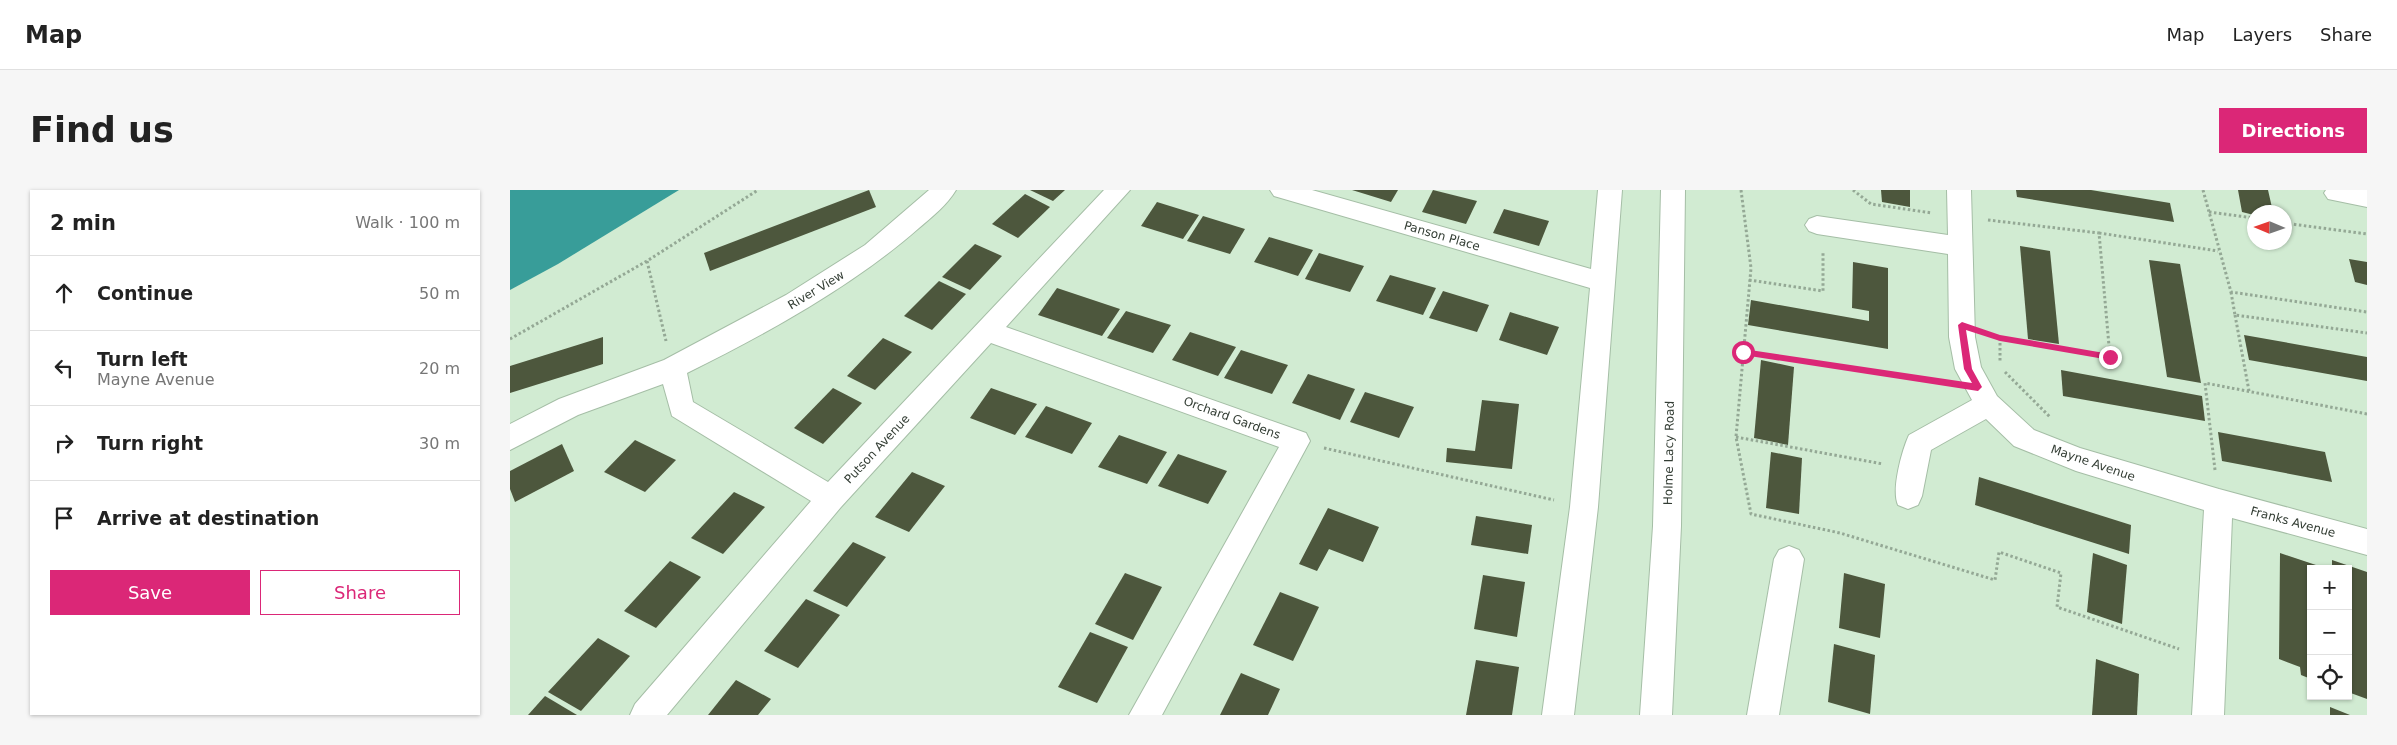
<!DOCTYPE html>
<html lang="en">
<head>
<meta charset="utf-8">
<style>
  body { margin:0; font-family:"DejaVu Sans",sans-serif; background:#f6f6f6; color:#222 }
  .controls { position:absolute; right:15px; bottom:15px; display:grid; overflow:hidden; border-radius:0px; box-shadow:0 1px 4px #0004 }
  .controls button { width:45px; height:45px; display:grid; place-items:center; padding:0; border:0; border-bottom:1px solid #e0e0e0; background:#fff; color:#222; font:25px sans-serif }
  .compass { position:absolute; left:1737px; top:15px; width:45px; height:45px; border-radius:50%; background:#fff; box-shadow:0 1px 4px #0004; rotate:272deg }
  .stop { position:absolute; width:15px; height:15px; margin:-11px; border:4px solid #db2777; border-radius:50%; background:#fff }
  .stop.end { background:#db2777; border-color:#fff; box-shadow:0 1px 5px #0008 }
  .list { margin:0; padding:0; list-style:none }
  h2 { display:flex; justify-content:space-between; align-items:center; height:65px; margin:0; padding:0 20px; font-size:21px }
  h2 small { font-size:16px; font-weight:400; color:#767676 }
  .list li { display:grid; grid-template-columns:32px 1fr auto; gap:15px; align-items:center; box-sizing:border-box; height:75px; padding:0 20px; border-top:1px solid #e0e0e0 }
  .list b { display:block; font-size:19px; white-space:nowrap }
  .list p { margin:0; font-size:16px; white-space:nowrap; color:#767676 }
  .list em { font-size:16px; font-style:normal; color:#767676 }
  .actions { display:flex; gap:10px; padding:15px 20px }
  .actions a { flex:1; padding:11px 0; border:1px solid #db2777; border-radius:0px; text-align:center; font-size:18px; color:#db2777 }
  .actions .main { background:#db2777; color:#fff }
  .icon { flex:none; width:28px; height:28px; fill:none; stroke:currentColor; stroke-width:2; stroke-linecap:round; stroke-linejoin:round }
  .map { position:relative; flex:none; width:1857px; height:525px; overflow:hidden; border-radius:0px }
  header { display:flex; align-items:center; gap:30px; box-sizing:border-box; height:70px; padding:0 25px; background:#fff; border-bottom:1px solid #e0e0e0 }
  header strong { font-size:24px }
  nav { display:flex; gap:28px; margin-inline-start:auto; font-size:18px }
  .intro { display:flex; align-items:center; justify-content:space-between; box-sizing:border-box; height:120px; padding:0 30px }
  h1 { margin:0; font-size:35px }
  .button { padding:12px 22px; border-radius:0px; background:#db2777; color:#fff; font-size:18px; font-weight:700 }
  main { display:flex; gap:30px; padding:0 30px }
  aside { flex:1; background:#fff; border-radius:0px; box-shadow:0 1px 4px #0004 }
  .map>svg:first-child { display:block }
  .water { fill:#389d99 }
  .building { fill:#4d573d }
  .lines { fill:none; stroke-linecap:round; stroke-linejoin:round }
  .minor-casing { stroke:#a5bea6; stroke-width:2 }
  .path { stroke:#94a895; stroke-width:3; stroke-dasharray:2.5 2.5; stroke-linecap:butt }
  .minor { fill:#fff; fill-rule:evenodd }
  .route { fill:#db2777 }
  .labels { text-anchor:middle; stroke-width:5; stroke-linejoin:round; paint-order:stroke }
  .street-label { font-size:12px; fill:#333d34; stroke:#fff }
</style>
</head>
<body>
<header>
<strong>Map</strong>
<nav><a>Map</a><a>Layers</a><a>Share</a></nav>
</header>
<div class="intro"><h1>Find us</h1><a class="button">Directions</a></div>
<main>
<aside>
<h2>2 min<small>Walk · 100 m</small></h2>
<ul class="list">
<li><svg class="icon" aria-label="ahead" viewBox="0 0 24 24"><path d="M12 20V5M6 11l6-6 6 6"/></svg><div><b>Continue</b></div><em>50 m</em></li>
<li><svg class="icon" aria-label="left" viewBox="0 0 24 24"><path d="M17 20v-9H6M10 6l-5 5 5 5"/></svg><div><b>Turn left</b><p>Mayne Avenue</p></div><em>20 m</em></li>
<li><svg class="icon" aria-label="right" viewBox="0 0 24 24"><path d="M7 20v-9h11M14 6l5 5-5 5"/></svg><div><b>Turn right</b></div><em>30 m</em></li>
<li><svg class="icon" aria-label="arrive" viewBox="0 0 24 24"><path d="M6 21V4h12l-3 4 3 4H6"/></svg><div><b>Arrive at destination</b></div></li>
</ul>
<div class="actions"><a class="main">Save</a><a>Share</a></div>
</aside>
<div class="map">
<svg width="1857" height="525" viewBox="0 0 1857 525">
  <rect width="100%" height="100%" fill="#d1ebd2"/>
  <polygon class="water" points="0,0 169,0 48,74 0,100"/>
  <g class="building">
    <polygon points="359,0 366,17 200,81 194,63"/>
    <polygon points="520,0 555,0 543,11"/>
    <polygon points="842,0 888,0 881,12"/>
    <polygon points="923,0 967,11 956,34 912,22"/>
    <polygon points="1371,0 1400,0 1400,17 1372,12"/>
    <polygon points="1506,0 1581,0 1660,13 1664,32 1507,7"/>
    <polygon points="1728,0 1758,0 1763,22 1744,22 1744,25 1732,22"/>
    <polygon points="515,4 540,17 508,48 482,34"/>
    <polygon points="647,12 689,25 673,49 631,36"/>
    <polygon points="994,19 1039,31 1029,56 983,43"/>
    <polygon points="693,26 735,39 720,64 677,51"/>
    <polygon points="759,47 803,60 788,86 744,72"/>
    <polygon points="465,54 492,66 460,100 432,87"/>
    <polygon points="1510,56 1540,61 1549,154 1518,149"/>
    <polygon points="809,63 854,76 840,102 795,89"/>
    <polygon points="1839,69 1857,72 1857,95 1845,92"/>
    <polygon points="1639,70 1670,74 1691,193 1657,187"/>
    <polygon points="1343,72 1378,78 1378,159 1238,135 1241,110 1359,131 1359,121 1342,118"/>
    <polygon points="880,85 926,98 913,125 866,111"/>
    <polygon points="429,91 456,104 422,140 394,126"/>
    <polygon points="547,98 610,119 592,146 528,125"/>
    <polygon points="933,101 979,115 967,142 919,128"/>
    <polygon points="616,121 661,135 643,163 597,148"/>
    <polygon points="1000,122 1049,137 1037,165 989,150"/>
    <polygon points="680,142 726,157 708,186 662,170"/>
    <polygon points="1734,145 1857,167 1857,191 1739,170"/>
    <polygon points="93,147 93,174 0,203 0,176"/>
    <polygon points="373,148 402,162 365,200 337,186"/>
    <polygon points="731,160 778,175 762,204 714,188"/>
    <polygon points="1251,170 1284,177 1278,255 1244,248"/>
    <polygon points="1551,180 1692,206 1695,231 1553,206"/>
    <polygon points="798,184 845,199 830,230 782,213"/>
    <polygon points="323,198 352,213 313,254 284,238"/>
    <polygon points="481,198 527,214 505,245 460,228"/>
    <polygon points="855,202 904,217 889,248 840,232"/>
    <polygon points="972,210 1009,214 1002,279 936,272 937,258 965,261"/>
    <polygon points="536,216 582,233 562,264 515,247"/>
    <polygon points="1708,242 1815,262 1822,292 1712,271"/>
    <polygon points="609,245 657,262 637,294 588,277"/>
    <polygon points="125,250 166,270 135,302 94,282"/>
    <polygon points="52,254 64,281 5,312 0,299 0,281"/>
    <polygon points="1261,262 1292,268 1289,324 1256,318"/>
    <polygon points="668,264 717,281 698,314 648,296"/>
    <polygon points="402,282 435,296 399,342 365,327"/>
    <polygon points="1469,287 1621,335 1619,364 1465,315"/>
    <polygon points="224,302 255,317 213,364 181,348"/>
    <polygon points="818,318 869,337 853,372 819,359 807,381 789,374"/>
    <polygon points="966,326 1022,335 1018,364 961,355"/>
    <polygon points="343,352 376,367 337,417 303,401"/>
    <polygon points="1583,363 1617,375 1612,434 1577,422"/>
    <polygon points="1770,363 1815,378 1801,379 1801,489 1791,485 1790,477 1769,469"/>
    <polygon points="1822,370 1857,382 1857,509 1838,502 1838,379 1822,379"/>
    <polygon points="160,371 191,387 146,438 114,421"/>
    <polygon points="615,383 652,397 623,450 585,434"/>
    <polygon points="1334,383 1375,394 1370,448 1329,438"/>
    <polygon points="973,385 1015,392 1007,447 964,439"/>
    <polygon points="770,402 809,417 783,471 743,455"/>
    <polygon points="296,409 330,425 288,478 254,461"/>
    <polygon points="580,442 618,457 587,513 548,497"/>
    <polygon points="88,448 120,466 71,521 38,502"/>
    <polygon points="1324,454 1365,465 1360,524 1318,512"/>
    <polygon points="1586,469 1629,484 1627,525 1582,525"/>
    <polygon points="966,470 1009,477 1002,525 956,525"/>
    <polygon points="731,483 770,499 758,525 710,525"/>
    <polygon points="226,490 261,509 248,525 198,525"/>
    <polygon points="35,506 67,525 18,525"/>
    <polygon points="1820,517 1840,525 1820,525"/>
  </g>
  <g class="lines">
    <defs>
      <g id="minor">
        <path d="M419,0H446C437,15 422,27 409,38C343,96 256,144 177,183L183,212L318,292L594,0H620L496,137L796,243L800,251L652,525H619L769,257L481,153L331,317L157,525H120L125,514L301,311L162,226L153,194L68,225L0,260V234L49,209L154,170L276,105L355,55Z"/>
        <polygon points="760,0 802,0 1081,79 1088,0 1112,0 1088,317 1064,525 1032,525 1060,317 1080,98 764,6"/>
        <polygon points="1151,0 1175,0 1171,336 1162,525 1130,525 1143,336"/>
        <path d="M1437,0H1461L1465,147L1471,177L1487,206L1524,240L1570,258L1709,299L1857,339V365L1722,328L1714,525H1682L1694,320L1566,281L1504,256L1476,229L1421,260L1412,306L1408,315L1398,319L1388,315C1381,300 1392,260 1399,245L1462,210L1445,179L1439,147L1438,64L1307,44L1299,41L1295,35L1299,29L1307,26L1438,45Z"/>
        <polygon points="1816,0 1857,0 1857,17 1818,9 1814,3"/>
        <polygon points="1279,356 1289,360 1294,369 1269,525 1237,525 1264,369 1269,360"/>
      </g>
    </defs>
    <use href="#minor" class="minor-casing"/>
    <g class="path">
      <polyline points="1231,0 1241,78 1226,247 1241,324 1330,343 1485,390 1489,362 1551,383 1547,417 1669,459"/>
      <polyline points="1343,0 1361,14 1422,23"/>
      <polyline points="1693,0 1721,102 1857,122"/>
      <polyline points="1699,22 1744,28"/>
      <polyline points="1478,30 1589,43 1600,167 1482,146"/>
      <polyline points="1774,33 1857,44"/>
      <polyline points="1589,43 1708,61"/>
      <polyline points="137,71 156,151"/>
      <polyline points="1239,90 1313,101 1313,62"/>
      <polyline points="1721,102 1725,125 1857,143"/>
      <polyline points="1725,125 1739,201"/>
      <polyline points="1490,148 1490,173"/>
      <polyline points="0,149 137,71 248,0"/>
      <polyline points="1233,162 1433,192"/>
      <polyline points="1495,182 1540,227"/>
      <polyline points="1226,247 1373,274"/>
      <polyline points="814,258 1044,310"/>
      <polyline points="1705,280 1695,193 1857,224"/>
    </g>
    <use href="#minor" class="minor"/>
  </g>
  <polygon class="route" points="1452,132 1490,145 1600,164 1603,167 1600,170 1490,151 1456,140 1462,179 1472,197 1468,201 1233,165 1229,162 1233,159 1462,193 1454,179 1448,135"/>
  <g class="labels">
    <g class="street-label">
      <text transform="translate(932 46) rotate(16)" y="4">Panson Place</text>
      <text transform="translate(306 100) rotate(-31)" y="4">River View</text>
      <text transform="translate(722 228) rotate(20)" y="4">Orchard Gardens</text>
      <text transform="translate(367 259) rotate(-47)" y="4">Putson Avenue</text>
      <text transform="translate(1159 263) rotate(-89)" y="4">Holme Lacy Road</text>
      <text transform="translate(1583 273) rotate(19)" y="4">Mayne Avenue</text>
      <text transform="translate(1783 332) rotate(15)" y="4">Franks Avenue</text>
    </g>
  </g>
</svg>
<div class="controls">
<button>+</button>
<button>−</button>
<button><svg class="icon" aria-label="locate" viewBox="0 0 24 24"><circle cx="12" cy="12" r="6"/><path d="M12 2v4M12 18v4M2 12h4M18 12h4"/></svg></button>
</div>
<svg class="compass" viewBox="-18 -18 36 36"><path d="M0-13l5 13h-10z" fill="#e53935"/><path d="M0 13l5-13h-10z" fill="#767676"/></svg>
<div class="stop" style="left:1233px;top:162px"></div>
<div class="stop end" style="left:1600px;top:167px"></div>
</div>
</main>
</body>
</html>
